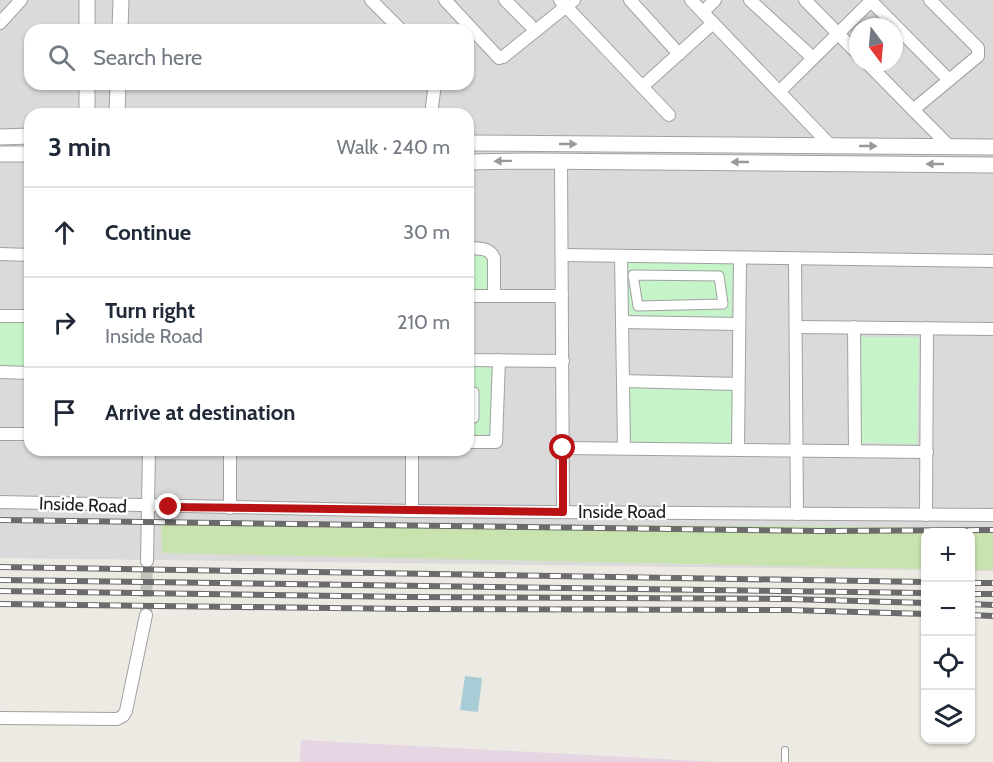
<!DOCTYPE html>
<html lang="en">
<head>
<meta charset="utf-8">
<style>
  body { margin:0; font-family:Cabin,sans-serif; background:#f2f2f3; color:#1f2937 }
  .controls { position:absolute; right:18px; bottom:18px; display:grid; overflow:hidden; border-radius:12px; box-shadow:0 2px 4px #0004 }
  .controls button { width:54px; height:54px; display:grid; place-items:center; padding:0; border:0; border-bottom:2px solid #e0e1e3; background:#fff; color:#1f2937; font:30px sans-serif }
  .compass { position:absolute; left:849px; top:18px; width:54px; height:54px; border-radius:50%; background:#fff; box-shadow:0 2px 4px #0004; rotate:164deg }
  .stop { position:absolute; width:18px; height:18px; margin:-14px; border:4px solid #b81214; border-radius:50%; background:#fff }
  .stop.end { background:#b81214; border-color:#fff; box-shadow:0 2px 6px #0008 }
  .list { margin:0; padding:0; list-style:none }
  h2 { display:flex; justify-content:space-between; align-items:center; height:78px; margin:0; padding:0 24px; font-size:26px }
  h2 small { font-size:20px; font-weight:400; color:#747a83 }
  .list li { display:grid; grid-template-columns:39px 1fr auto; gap:18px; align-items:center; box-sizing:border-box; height:90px; padding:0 24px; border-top:2px solid #e0e1e3 }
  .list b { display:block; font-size:22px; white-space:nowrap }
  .list p { margin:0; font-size:20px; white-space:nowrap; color:#747a83 }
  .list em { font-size:20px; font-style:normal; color:#747a83 }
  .icon { flex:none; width:33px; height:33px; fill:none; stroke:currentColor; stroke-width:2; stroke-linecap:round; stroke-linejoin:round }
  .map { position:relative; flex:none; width:993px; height:762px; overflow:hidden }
  .search { position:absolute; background:#fff; box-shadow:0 2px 4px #0004; left:24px; top:24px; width:450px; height:66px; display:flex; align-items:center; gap:15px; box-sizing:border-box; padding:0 21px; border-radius:18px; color:#747a83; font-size:22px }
  .panel { position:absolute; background:#fff; box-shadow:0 2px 4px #0004; left:24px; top:108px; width:450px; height:348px; border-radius:18px }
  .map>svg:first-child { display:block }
  .residential { fill:#dbdada; fill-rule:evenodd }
  .industrial { fill:#e6d6e3 }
  .grass { fill:#c8e3ad }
  .park { fill:#c4f4c7 }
  .water { fill:#a8cdd7 }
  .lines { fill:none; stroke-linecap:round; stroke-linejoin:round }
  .minor-tunnel { stroke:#c3c1bb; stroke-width:12; stroke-dasharray:12 6; stroke-linecap:butt }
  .service-casing { stroke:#a1a1a1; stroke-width:8 }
  .pedestrian-casing { stroke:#a1a1a1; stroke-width:11 }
  .minor-casing { stroke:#a1a1a1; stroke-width:14 }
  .tertiary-casing { stroke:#a1a1a1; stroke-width:17 }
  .service { stroke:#fff; stroke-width:6 }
  .pedestrian { stroke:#fff; stroke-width:9 }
  .minor { stroke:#fff; stroke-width:12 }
  .tertiary { stroke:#fff; stroke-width:15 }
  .rail-casing { stroke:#6b6b6b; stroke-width:6 }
  .rail { stroke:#fff; stroke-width:4; stroke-dasharray:11; stroke-linecap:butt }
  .oneway { fill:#999 }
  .route { stroke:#b81214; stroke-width:8 }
  .labels { text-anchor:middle; stroke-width:4.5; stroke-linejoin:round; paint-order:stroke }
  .street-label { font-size:18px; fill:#1d1d1d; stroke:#fff }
</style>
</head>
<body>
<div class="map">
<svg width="993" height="762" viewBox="0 0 993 762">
  <rect width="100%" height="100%" fill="#edeae3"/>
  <path class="residential" d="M0,0H993V571H971L970,532H926L925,570L0,558ZM858,27H894V63H858ZM30,30H468V84H30ZM30,114H468V450H30Z"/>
  <polygon class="industrial" points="301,740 720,762 300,762"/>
  <polygon class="grass" points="161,521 993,528 993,570 971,570 970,532 926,532 925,569 162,553"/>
  <g class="park">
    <polygon points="468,250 489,251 489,292 468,291"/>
    <polygon points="627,261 733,262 732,317 626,316"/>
    <polygon points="0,322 30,322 30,368 0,367"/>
    <polygon points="861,337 919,337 917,444 859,443"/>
    <polygon points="468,367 494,367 492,439 468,438"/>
    <polygon points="629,387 734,388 733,444 628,443"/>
  </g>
  <polygon class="water" points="465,676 482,678 478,712 460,710"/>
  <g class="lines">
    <polyline class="minor-tunnel" points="146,615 147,561"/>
    <defs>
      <polyline id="service" points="785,762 785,750"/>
      <g id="pedestrian">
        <polygon points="633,275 719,276 723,304 638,306"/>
        <polyline points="468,392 474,392 474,418 468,418"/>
      </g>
      <g id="minor">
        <polyline points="371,0 401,30"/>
        <polyline points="445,0 499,58 503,57 574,0"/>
        <polyline points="505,0 530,25"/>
        <polyline points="560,0 669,115"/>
        <polyline points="630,0 679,54"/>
        <polyline points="691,0 831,146"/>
        <polyline points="750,0 813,58"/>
        <polyline points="805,0 858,54"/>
        <polyline points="871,1 949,80"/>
        <polyline points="703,12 715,0"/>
        <polyline points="0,23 21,0"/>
        <polyline points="867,63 949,146"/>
        <polyline points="643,86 713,23"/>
        <polyline points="779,92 872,0"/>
        <polyline points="913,110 978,56 978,48 930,0"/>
        <polyline points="431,114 435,84"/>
        <polyline points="561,161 563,512"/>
        <path d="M468,248C479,249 489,247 494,258V296"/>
        <polyline points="0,254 30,255"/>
        <polyline points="562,255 993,261"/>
        <polyline points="621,256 624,448"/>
        <polyline points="795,259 797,514"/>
        <polyline points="468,296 562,296"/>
        <polyline points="0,316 30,316"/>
        <polyline points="622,322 739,324"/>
        <polyline points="796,327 993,329"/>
        <polyline points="854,327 855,451"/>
        <polyline points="468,360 563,361"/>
        <polyline points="0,372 30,373"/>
        <polyline points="623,381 738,384"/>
        <polyline points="0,434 30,434"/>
        <polyline points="468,442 496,442 499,360"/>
        <polyline points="563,448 927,452"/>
        <polyline points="230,450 230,508"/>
        <polyline points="738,450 740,258"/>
        <polyline points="0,502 412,511 993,515"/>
        <polyline points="412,511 412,450"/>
        <polyline points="926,515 927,328"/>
        <polyline points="147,561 149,450"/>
        <polyline points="0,718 117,719 123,716 126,711 146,615"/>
      </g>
      <g id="tertiary">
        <polyline points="87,0 87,30"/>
        <polyline points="120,30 121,0"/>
        <polyline points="87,84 87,114"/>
        <polyline points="117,114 118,84"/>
        <polyline points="0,137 30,136"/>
        <polyline points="468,143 993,147"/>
        <polyline points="0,154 30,154"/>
        <polyline points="468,162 530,161 993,165"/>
      </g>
    </defs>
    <use href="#service" class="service-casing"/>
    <use href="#pedestrian" class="pedestrian-casing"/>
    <use href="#minor" class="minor-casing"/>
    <use href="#tertiary" class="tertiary-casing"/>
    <use href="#service" class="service"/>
    <use href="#pedestrian" class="pedestrian"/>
    <use href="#minor" class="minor"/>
    <use href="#tertiary" class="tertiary"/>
    <defs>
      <g id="rail">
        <polyline points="0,520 820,531 993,530"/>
        <polyline points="0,567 926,582"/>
        <polyline points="0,580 926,593"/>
        <polyline points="970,583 993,583"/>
        <polyline points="0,591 408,597 789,599 926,603"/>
        <polyline points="970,594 993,594"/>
        <polyline points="0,604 409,609 789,610 926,614"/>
        <polyline points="970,604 993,605"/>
        <polyline points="970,615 993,616"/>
      </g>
    </defs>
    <use href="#rail" class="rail-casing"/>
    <use href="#rail" class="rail"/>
  </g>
  <defs><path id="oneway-solid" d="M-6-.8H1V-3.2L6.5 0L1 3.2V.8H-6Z" transform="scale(1.5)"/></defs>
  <g class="oneway">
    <use href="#oneway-solid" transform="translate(568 144)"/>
    <use href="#oneway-solid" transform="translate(868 146)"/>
    <use href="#oneway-solid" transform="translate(503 161) rotate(179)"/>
    <use href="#oneway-solid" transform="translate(740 162) rotate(-180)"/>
    <use href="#oneway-solid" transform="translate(935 164) rotate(-180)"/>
  </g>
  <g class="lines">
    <polyline class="route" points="169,507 563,512 563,448"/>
  </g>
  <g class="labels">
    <g class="street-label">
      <text transform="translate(83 505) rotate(2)" y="6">Inside Road</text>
      <text x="622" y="518">Inside Road</text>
    </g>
  </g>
</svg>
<div class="controls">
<button>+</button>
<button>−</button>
<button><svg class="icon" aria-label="locate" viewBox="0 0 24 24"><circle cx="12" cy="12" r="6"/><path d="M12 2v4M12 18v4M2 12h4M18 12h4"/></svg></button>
<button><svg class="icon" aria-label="layers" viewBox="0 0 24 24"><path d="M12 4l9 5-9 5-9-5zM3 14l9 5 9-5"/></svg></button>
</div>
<svg class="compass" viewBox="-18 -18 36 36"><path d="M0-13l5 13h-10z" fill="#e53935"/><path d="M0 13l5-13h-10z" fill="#747a83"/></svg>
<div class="stop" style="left:563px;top:448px"></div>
<div class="stop end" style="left:169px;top:507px"></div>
<div class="search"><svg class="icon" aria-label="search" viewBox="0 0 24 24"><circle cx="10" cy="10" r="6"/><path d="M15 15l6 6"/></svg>Search here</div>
<section class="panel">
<h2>3 min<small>Walk · 240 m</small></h2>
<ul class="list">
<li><svg class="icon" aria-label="ahead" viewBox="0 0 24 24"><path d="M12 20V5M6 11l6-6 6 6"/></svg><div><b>Continue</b></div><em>30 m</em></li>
<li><svg class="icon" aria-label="right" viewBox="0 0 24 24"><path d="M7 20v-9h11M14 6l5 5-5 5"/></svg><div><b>Turn right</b><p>Inside Road</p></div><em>210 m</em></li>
<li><svg class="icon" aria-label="arrive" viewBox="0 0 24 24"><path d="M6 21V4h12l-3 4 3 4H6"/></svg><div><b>Arrive at destination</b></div></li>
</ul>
</section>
</div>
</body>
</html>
